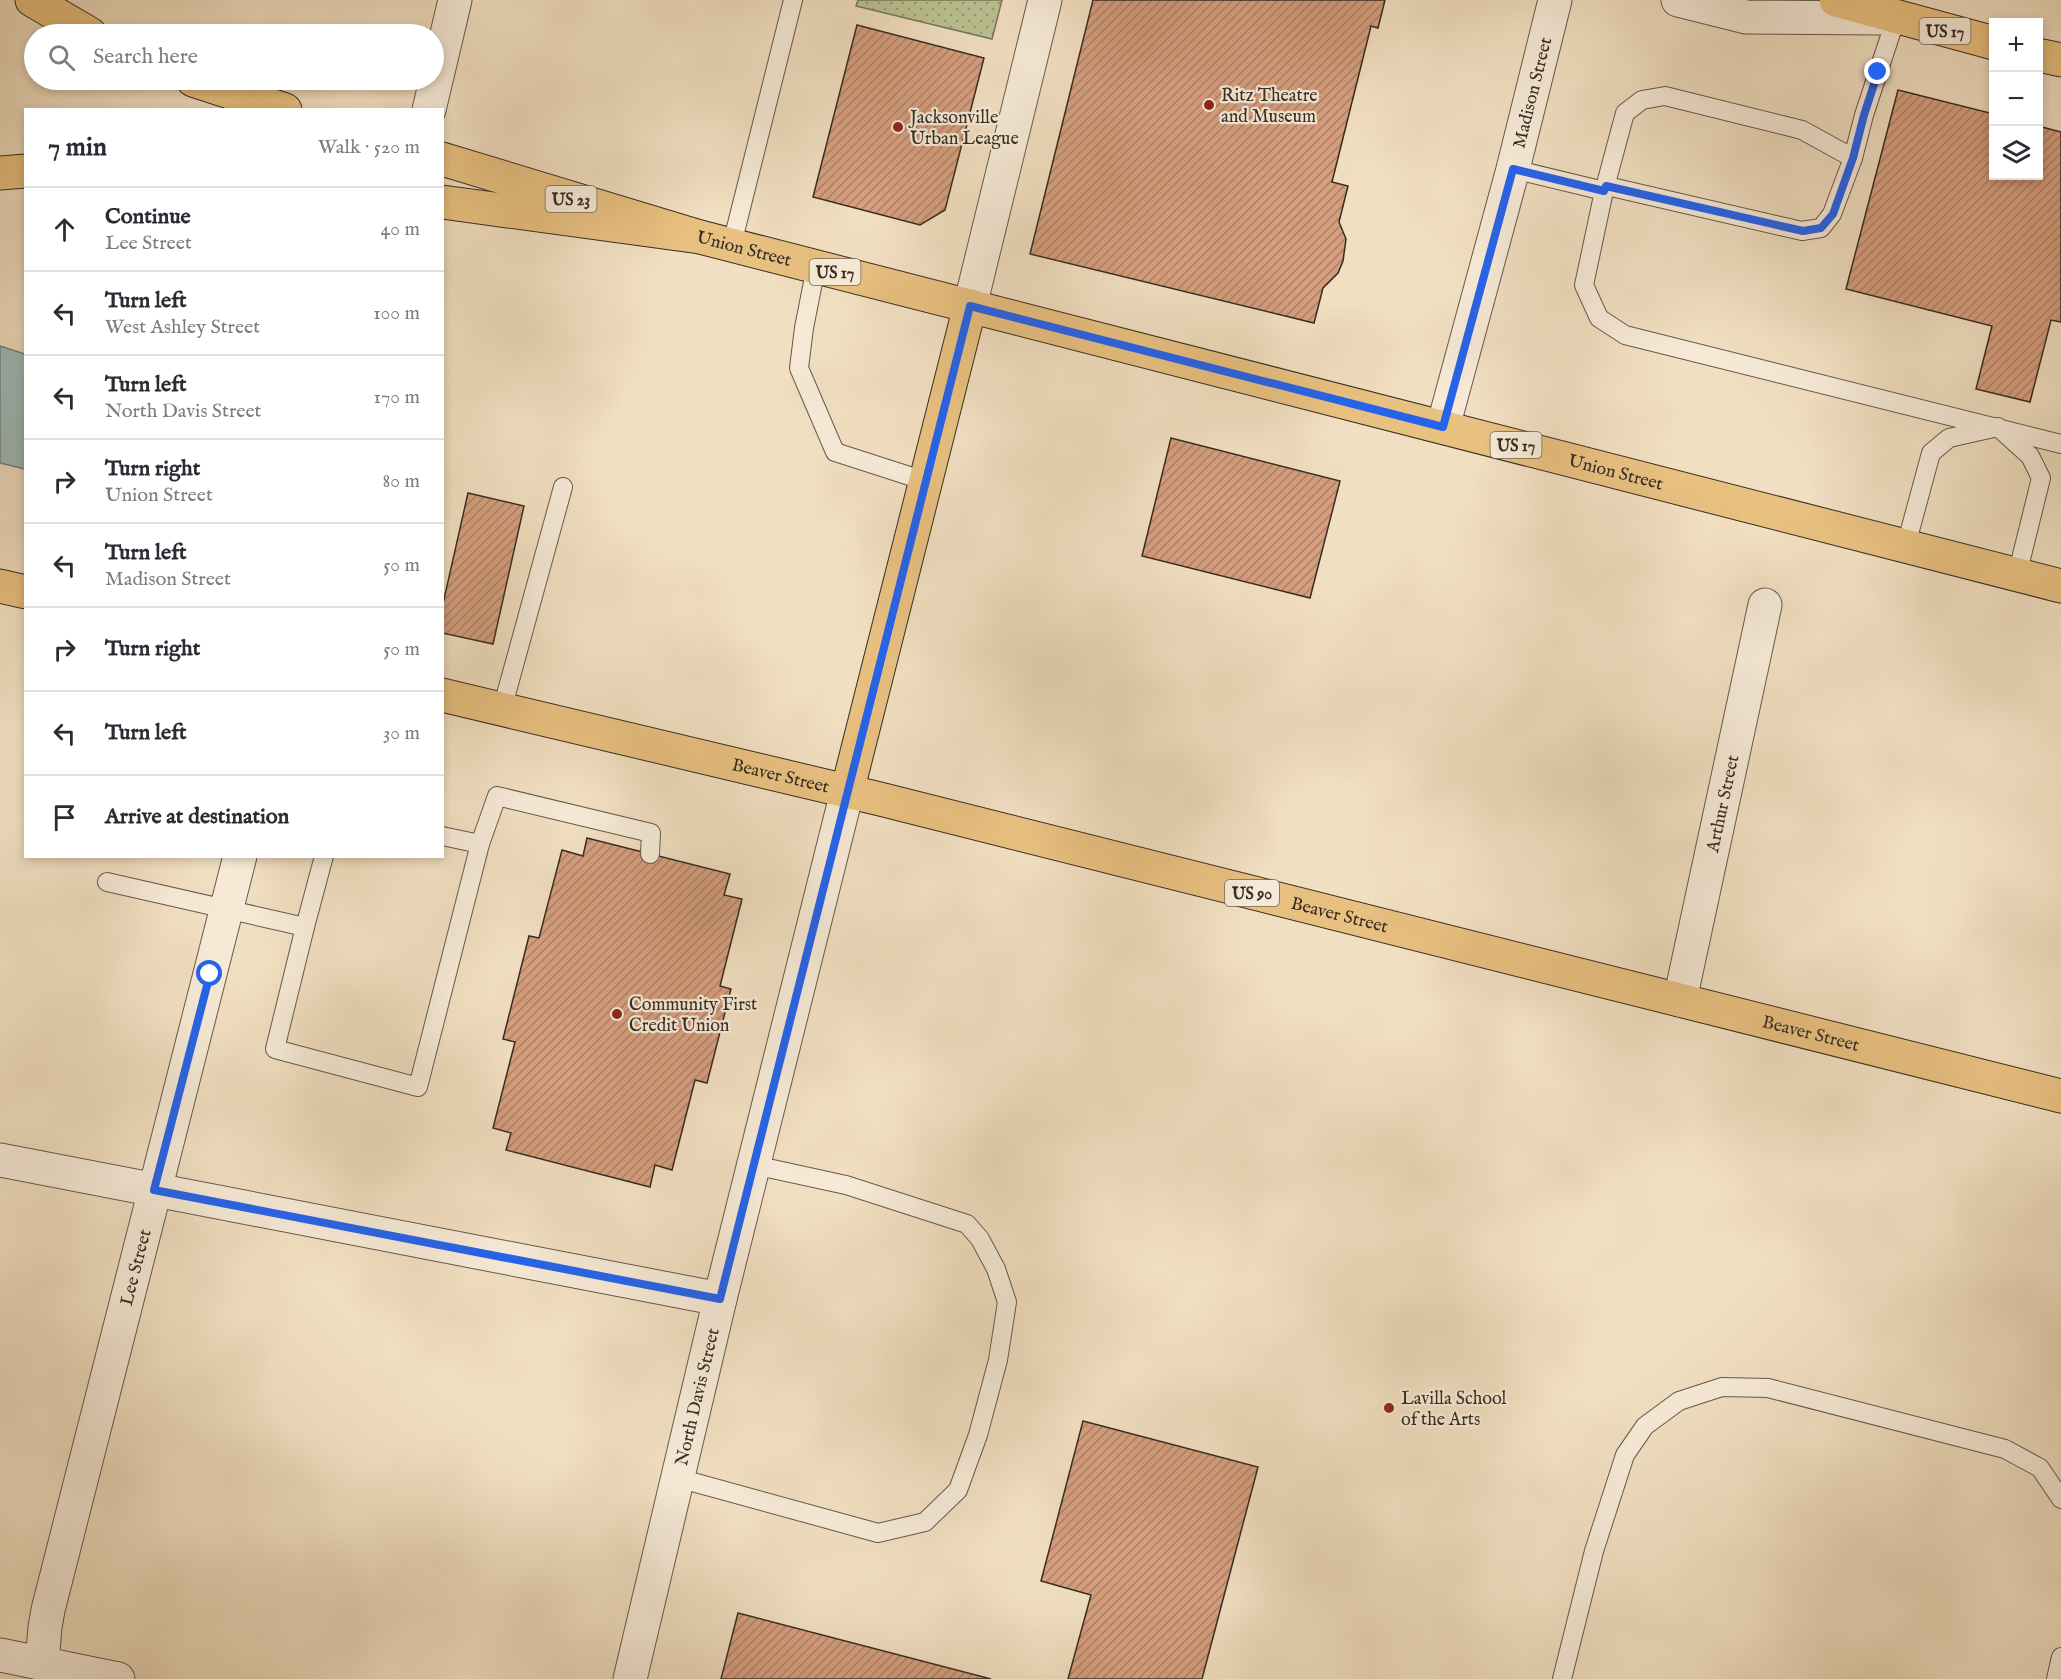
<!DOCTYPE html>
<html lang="en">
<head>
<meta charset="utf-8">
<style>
  body { margin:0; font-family:"IM FELL English",serif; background:#f2f2f3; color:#2b2b33 }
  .controls { position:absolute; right:18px; top:18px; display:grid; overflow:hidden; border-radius:0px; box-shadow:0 3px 9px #0003 }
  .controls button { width:54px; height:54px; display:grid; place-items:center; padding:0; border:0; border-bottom:2px solid #e1e1e2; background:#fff; color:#2b2b33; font:30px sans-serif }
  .stop { position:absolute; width:18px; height:18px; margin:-14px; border:4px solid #2563eb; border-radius:50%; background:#fff }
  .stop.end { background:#2563eb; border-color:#fff; box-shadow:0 2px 6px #0008 }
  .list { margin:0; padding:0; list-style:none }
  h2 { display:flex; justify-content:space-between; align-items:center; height:78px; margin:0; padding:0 24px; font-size:26px }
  h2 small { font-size:20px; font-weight:400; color:#7c7c81 }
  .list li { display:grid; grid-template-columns:39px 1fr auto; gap:18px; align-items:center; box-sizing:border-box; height:84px; padding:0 24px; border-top:2px solid #e1e1e2 }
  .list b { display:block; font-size:22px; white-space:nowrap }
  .list p { margin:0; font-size:20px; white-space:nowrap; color:#7c7c81 }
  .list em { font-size:20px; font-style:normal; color:#7c7c81 }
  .icon { flex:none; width:33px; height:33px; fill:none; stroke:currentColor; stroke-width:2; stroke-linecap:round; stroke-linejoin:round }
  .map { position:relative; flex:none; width:2061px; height:1679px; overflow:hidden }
  .search { position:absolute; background:#fff; box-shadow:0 3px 9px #0003; left:24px; top:24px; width:420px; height:66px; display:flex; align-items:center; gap:15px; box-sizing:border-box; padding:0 21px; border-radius:33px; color:#7c7c81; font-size:22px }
  .panel { position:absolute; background:#fff; box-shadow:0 3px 9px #0003; left:24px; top:108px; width:420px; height:750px; border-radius:0px }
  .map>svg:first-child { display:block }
  .park { fill:url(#park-dots); stroke:#78775a; stroke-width:1.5 }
  .water { fill:#9dbbbb; stroke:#74827e; stroke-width:1.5 }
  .building { fill:url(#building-hatch); stroke:#362c23; stroke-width:1.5 }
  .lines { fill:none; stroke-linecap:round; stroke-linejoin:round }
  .service-casing { stroke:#65594a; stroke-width:20 }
  .minor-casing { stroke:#65594a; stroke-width:35 }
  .tertiary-casing { stroke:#65594a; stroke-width:35 }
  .primary-casing { stroke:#362c23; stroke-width:35 }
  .motorway-casing { stroke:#362c23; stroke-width:35 }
  .service { stroke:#f6ead7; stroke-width:18 }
  .minor { stroke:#f6ead7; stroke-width:33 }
  .tertiary { stroke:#f6ead7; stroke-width:33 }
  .primary { stroke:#e8c080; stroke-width:33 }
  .motorway { stroke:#e8c080; stroke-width:33 }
  .route { stroke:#2563eb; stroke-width:8 }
  .poi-dot { fill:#8f2418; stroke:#f6ead7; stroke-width:2 }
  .labels { text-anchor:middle; stroke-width:4.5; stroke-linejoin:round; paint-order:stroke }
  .shield { fill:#f6ead7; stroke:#706559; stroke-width:1.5 }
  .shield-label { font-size:16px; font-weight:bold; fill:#362c23 }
  .street-label { font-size:18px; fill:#362c23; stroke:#f6ead7 }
  .poi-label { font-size:18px; fill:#362c23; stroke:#f6ead7; text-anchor:start }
</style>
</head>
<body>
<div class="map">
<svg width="2061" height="1679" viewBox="0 0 2061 1679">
  <defs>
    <pattern id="park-dots" width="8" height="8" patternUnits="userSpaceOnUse" patternTransform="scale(1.5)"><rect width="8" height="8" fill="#bbc292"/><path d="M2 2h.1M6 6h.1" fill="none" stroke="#999e77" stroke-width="1.8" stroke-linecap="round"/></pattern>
    <pattern id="building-hatch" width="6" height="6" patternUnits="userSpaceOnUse" patternTransform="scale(1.5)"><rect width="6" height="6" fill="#d59e7e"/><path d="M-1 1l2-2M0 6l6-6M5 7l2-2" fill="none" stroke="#ae8167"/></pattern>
  </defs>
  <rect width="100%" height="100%" fill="#f1dfc1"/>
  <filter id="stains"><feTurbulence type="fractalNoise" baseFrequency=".00333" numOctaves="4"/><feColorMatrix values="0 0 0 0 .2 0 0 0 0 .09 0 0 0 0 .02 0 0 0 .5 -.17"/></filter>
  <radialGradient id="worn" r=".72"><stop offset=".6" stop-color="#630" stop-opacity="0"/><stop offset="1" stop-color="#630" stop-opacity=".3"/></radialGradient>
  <polygon class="park" points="858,0 1002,0 992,39 856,6"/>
  <polygon class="water" points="0,346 25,354 25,469 0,463"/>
  <g class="building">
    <polygon points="1093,0 1385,0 1378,28 1371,26 1332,182 1348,186 1339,222 1346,239 1343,261 1338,273 1323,288 1314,323 1030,254"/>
    <polygon points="857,25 984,58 945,210 920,225 813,197"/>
    <polygon points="1898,90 1994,114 1994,176 2038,176 2038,126 2061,132 2061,322 2051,320 2030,402 1976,389 1992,326 1846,289"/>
    <polygon points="1171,438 1340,481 1310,598 1142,556"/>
    <polygon points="468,493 524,506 493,644 442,633 442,608"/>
    <polygon points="587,838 730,874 724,895 742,899 720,986 731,989 707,1083 695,1080 672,1170 655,1165 650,1187 506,1150 511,1133 493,1128 515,1042 503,1039 529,936 539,938 562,850 583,856"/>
    <polygon points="1083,1421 1258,1467 1202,1679 1068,1679 1091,1595 1041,1581"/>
    <polygon points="738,1613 991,1679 721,1679"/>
  </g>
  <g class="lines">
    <defs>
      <g id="service">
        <polyline points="1853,158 1864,115 1896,18"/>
        <polyline points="1513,169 1604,191 1584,285 1599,318 1625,335 2061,444"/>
        <polyline points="1604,191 1625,113 1642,100 1665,96 1802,130 1853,158 1832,214 1821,228 1802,231 1607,186"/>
        <polyline points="732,244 793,0"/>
        <polyline points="816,267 804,328 799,368 835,452 925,481"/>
        <polyline points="1906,545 1931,453 1949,438 1998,427 2030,456 2041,478 2017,575"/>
        <polyline points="502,709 563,487"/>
        <polyline points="442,836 480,844 497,796 651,833 650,854"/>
        <polyline points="107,882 305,927 324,856"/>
        <polyline points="305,927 275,1049 418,1087 480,844"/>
        <polyline points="678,1478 878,1533 925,1522 958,1490 978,1435 998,1360 1007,1302 996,1269 980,1239 967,1224 846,1185 754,1165"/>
        <polyline points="1562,1679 1594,1551 1625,1455 1645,1426 1679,1401 1722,1387 1768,1388 2005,1449 2040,1468 2061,1499"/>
        <polyline points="2056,1679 2061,1657"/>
      </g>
      <g id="minor">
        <polyline points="1678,0 1746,17 1882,18"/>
        <polyline points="429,110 455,0"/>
        <path id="s1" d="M1443,427L1513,169L1555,0"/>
        <path id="s2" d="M1680,1000L1765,605"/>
        <polyline points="0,1160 720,1299"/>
        <path id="s3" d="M42,1664L45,1627L48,1610L240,856"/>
      </g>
      <g id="tertiary">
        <polyline points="970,306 1045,0"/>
        <polyline points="0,1655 118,1679"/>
        <path id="s4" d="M630,1679L720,1299L847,792"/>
      </g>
      <g id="primary">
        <polyline points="32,0 90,34"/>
        <polyline points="1836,0 1994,43"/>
        <polyline points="2038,55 2061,60"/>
        <polyline points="193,80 285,110"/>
        <path id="s5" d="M442,159L700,237L2061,586"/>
        <polyline points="0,586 26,592"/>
        <path id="s6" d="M442,695L880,799L2061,1096"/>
        <polyline points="847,792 970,306"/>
      </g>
      <g id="motorway">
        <polyline points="0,173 26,171"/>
        <polyline points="442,202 700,237"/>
      </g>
    </defs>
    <use href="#service" class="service-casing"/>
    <use href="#minor" class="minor-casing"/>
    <use href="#tertiary" class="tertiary-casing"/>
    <use href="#primary" class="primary-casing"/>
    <use href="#motorway" class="motorway-casing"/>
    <use href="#service" class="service"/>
    <use href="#minor" class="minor"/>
    <use href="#tertiary" class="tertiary"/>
    <use href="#primary" class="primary"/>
    <use href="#motorway" class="motorway"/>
  </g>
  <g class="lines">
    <polyline class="route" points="210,974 154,1190 720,1299 970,306 1443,427 1513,169 1604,191 1606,186 1803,231 1821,228 1833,214 1853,158 1864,115 1878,72"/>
  </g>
  <g class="poi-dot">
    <circle cx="1209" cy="105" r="6"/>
    <circle cx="898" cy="127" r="6"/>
    <circle cx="617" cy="1014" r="6"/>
    <circle cx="1389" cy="1408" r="6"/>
  </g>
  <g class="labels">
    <g class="shield">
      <rect x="1919.5" y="18" width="51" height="26" rx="4.5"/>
      <rect x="545.5" y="186" width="51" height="26" rx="4.5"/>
      <rect x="809.5" y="259" width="51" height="26" rx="4.5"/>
      <rect x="1490.5" y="432" width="51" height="26" rx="4.5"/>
      <rect x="1225" y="880" width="54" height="26" rx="4.5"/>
    </g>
    <g class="shield-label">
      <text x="1945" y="37">US 17</text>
      <text x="571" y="205">US 23</text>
      <text x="835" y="278">US 17</text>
      <text x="1516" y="451">US 17</text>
      <text x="1252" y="899">US 90</text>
    </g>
    <g class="street-label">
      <text dy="6" stroke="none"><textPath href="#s1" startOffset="346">Madison Street</textPath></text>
      <text dy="6" stroke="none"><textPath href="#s5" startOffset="315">Union Street</textPath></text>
      <text dy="6" stroke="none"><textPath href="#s5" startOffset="1215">Union Street</textPath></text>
      <text dy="6" stroke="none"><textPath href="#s6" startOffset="348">Beaver Street</textPath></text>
      <text dy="6" stroke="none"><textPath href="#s2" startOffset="201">Arthur Street</textPath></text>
      <text dy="6" stroke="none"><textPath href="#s6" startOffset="924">Beaver Street</textPath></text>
      <text dy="6" stroke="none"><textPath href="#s6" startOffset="1410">Beaver Street</textPath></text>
      <text dy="6" stroke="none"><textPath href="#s3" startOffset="408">Lee Street</textPath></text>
      <text dy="6" stroke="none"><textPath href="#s4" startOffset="290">North Davis Street</textPath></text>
    </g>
    <g class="poi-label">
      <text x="1221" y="101">Ritz Theatre<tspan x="1221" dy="21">and Museum</tspan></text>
      <text x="910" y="123">Jacksonville<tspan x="910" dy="21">Urban League</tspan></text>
      <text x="629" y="1010">Community First<tspan x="629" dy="21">Credit Union</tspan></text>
      <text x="1401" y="1404">Lavilla School<tspan x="1401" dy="21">of the Arts</tspan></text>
    </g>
  </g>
  <rect width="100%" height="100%" filter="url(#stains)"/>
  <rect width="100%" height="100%" fill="url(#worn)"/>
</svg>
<div class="controls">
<button>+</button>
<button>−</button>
<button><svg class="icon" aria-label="layers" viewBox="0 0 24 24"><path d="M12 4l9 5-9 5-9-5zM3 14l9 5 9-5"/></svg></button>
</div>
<div class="stop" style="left:210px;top:974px"></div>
<div class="stop end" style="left:1878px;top:72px"></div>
<div class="search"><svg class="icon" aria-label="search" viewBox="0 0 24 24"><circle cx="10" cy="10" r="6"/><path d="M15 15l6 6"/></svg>Search here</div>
<section class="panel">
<h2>7 min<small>Walk · 520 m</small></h2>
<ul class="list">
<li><svg class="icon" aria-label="ahead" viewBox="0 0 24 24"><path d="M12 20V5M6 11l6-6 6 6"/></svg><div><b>Continue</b><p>Lee Street</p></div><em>40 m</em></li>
<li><svg class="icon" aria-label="left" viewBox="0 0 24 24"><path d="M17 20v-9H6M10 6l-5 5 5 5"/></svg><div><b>Turn left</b><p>West Ashley Street</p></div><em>100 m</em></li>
<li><svg class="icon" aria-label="left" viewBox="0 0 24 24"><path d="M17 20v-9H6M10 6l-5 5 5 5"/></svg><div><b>Turn left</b><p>North Davis Street</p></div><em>170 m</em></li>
<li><svg class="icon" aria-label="right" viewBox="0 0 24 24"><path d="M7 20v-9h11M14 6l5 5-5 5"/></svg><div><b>Turn right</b><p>Union Street</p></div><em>80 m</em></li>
<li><svg class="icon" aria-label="left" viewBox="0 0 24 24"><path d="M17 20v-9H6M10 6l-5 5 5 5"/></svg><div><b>Turn left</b><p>Madison Street</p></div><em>50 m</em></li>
<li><svg class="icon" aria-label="right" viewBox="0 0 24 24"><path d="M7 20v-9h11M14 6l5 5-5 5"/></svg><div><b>Turn right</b></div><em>50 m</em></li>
<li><svg class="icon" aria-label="left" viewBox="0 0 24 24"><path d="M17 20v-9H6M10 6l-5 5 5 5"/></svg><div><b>Turn left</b></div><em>30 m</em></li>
<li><svg class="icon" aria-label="arrive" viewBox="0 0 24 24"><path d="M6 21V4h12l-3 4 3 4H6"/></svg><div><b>Arrive at destination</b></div></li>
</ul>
</section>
</div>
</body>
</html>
